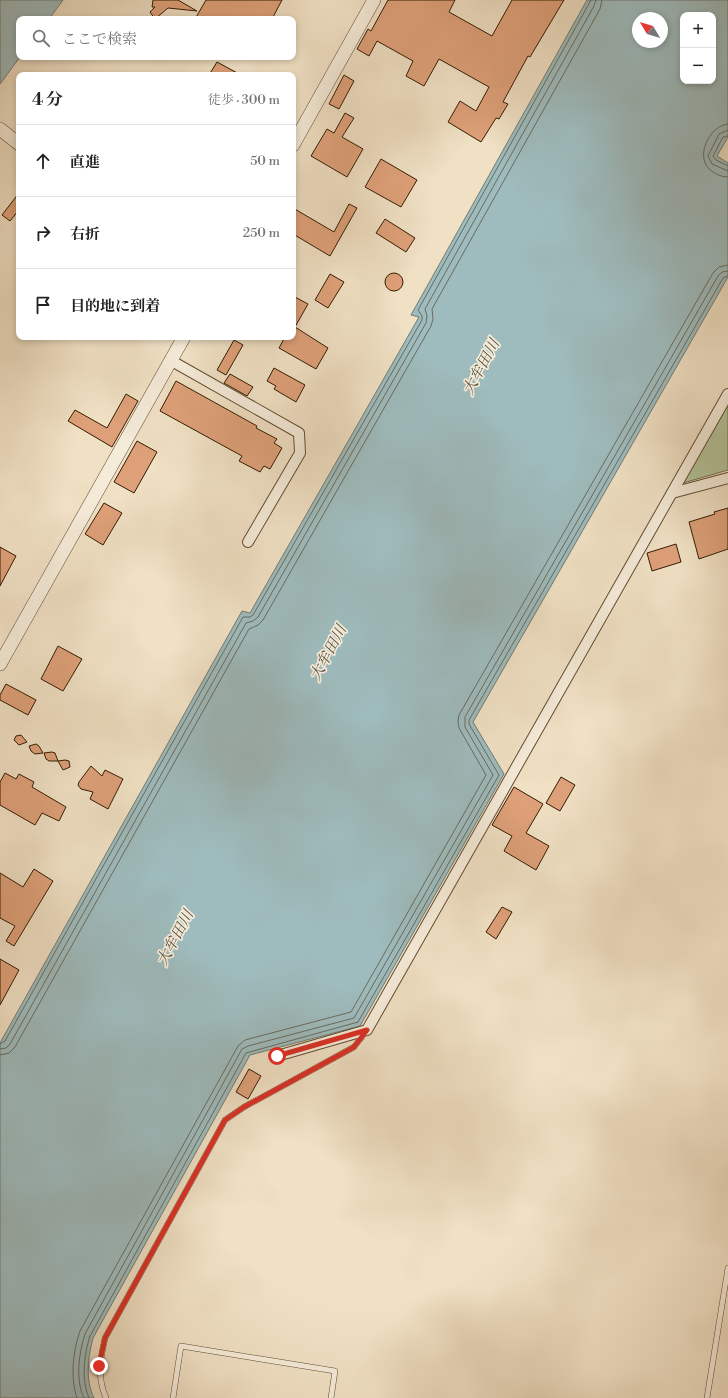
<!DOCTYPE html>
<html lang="ja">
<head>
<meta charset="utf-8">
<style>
  body { margin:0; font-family:"Libre Bodoni","Noto Serif JP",serif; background:#f6f6f6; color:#222 }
  .controls { position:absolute; right:12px; top:12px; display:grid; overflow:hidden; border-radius:8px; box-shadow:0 2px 6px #0003 }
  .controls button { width:36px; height:36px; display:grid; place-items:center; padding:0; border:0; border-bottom:1px solid #e0e0e0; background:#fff; color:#222; font:20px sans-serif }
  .compass { position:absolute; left:632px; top:12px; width:36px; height:36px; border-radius:50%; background:#fff; box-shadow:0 2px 6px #0003; rotate:308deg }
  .stop { position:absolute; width:12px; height:12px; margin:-9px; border:3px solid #d93025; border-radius:50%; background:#fff }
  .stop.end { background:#d93025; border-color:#fff; box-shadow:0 1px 4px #0008 }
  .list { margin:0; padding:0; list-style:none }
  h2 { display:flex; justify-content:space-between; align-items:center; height:52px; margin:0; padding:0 16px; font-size:17px }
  h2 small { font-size:13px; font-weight:400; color:#767676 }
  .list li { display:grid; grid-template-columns:26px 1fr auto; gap:12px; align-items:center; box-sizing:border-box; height:72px; padding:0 16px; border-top:1px solid #e0e0e0 }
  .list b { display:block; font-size:15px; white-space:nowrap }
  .list em { font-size:13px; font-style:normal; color:#767676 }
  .icon { flex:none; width:22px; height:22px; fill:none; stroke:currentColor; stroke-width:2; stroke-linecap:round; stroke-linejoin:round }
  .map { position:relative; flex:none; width:728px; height:1398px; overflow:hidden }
  .search { position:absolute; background:#fff; box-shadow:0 2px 6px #0003; left:16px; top:16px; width:280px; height:44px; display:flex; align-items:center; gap:10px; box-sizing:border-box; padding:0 14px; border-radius:8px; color:#767676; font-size:15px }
  .panel { position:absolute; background:#fff; box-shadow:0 2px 6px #0003; left:16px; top:72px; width:280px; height:268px; border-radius:8px }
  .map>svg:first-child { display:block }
  .park { fill:#b3c399; stroke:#726f4d }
  .water { fill:#9ebbbd; stroke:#737b72; fill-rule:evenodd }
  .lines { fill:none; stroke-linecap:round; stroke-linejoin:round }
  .shore { stroke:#686b5f; stroke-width:1 }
  .building { fill:#dea079; stroke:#321b01 }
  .service-casing { stroke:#624c32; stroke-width:6 }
  .minor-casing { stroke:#624c32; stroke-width:12 }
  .tertiary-casing { stroke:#624c32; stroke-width:14 }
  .service { stroke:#f5ebd9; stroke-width:5 }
  .minor { stroke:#f5ebd9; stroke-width:10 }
  .tertiary { stroke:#f5ebd9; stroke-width:13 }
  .route { stroke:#d93025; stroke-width:5 }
  .labels { text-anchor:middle; stroke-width:3.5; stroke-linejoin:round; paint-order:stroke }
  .water-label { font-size:15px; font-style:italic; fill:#585343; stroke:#f5ebd9 }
</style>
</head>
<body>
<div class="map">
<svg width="728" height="1398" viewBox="0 0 728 1398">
  <rect width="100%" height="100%" fill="#f0e0c4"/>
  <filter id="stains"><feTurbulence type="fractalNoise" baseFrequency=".005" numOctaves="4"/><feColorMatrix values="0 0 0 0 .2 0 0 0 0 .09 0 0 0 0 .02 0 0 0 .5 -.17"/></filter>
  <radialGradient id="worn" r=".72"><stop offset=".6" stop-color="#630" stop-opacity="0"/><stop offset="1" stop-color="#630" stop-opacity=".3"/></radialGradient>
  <polygon class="park" points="728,405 728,470 683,483"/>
  <g class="water">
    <polygon points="0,0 63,0 49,19 19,19 19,57 20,57 0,84"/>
    <path d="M587,0H728V137L717,156L728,163V277L473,722L504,774L360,1026L250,1055L93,1338C88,1357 85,1380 94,1398H0V1043L242,611L250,613L419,317L411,315ZM683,15H713V81H683ZM638,18H662V42H638Z"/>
  </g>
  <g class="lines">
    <g class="shore">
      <path d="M728,124C710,125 692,159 713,172C718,175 722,177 728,177"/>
      <polyline points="728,130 719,134 708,156 712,164 728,171"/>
      <polyline points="728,136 723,137 713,156 716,160 728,166"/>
      <polyline points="0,1044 5,1041 243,617 250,617 253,615 422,320 422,316 418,310 591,0"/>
      <polyline points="0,1049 6,1048 10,1044 246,623 253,621 258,617 426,323 427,316 425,309 594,6 596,0"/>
      <polyline points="0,1055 9,1053 15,1047 249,629 258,625 263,620 431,326 433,319 432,309 600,9 602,0"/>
      <path d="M77,1398C70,1378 73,1351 80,1331L238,1046L245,1040L351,1012L486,775L459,728L458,721L459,715L713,273L719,267L728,265"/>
      <path d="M84,1398C75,1380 79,1353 85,1334L242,1049L248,1046L354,1018L493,775L465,727V717L718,276L722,272L728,271"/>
      <path d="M89,1398C81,1380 84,1355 90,1336L246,1053L358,1022L499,775L469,724V720L723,278L728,276"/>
    </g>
  </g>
  <g class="building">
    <polygon points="153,0 178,0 197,11 168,8 155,19 150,12 155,7 152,7"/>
    <polygon points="206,0 282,0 272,19 195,19"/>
    <polygon points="388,0 455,0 449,12 492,36 512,0 564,0 530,57 528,56 503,102 508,104 499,119 496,118 481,142 448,122 460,101 476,111 489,87 439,59 424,86 406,76 413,61 377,41 369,56 357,49 368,29 371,31"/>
    <polygon points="217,62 241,75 209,75"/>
    <polygon points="344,75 354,81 339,109 329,104"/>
    <polygon points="345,113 354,118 342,137 363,149 347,177 311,156 327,129 334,133"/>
    <polygon points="381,159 417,180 401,207 365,187"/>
    <polygon points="19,193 19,210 10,221 2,215"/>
    <polygon points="349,204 357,208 330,256 293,234 293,208 334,232"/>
    <polygon points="385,219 415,238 406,252 376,233"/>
    <circle cx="394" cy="282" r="9"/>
    <polygon points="330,274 344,282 328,308 315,300"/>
    <polygon points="293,296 308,304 295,327 328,348 316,369 279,348 285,337 293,337"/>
    <polygon points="234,340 243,345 226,375 217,370"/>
    <polygon points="274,368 305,385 296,402 274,389 276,386 267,381"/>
    <polygon points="230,374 253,387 247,396 224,383"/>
    <polygon points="176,381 257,426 256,428 277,439 274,443 282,448 270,469 264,466 260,472 239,461 242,456 160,411"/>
    <polygon points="126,394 138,401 112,447 68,421 75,410 107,428"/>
    <polygon points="137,441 157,452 134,493 114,482"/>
    <polygon points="104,503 122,513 103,545 85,534"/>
    <polygon points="728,508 728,549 699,559 689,522 715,514 714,512"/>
    <polygon points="676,544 681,562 652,571 647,553"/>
    <polygon points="0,547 16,556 0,586"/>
    <polygon points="58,646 82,659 63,691 41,679"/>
    <polygon points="6,684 36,700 28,715 0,700 0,695"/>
    <polygon points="21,735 27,742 19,745 14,740 16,736"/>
    <polygon points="36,744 39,746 43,753 35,754 31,751 29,746"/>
    <polygon points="52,752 55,753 58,761 49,761 46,759 44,753"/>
    <polygon points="65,760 69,761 70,767 63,770 58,761"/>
    <polygon points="91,766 102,776 105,770 123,779 108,809 90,799 93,792 81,789 78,785 79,782"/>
    <polygon points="5,773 16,779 19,774 34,782 32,787 66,807 59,821 42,813 35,825 0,805 0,782"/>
    <polygon points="561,777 575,785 560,811 546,803"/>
    <polygon points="514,787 543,804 526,833 549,846 536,870 504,851 512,836 492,825"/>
    <polygon points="34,869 53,881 14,946 6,941 15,926 0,918 0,873 23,887"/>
    <polygon points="502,907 512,912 496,939 486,932"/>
    <polygon points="0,959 19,970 0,1005"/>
    <polygon points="249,1069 261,1076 248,1099 236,1092"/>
  </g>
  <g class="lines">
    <defs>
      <g id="service">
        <path d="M106,1398C97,1377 100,1360 105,1338L225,1120L244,1107L354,1047L365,1033"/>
        <polyline points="173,1398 181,1346 335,1371 331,1398"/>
        <polyline points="707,1398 728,1268"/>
      </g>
      <g id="minor">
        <polyline points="170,360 299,433 300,453 248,542"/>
        <polyline points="672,493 728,478"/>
        <polyline points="277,1056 367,1030 728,394"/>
      </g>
      <g id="tertiary">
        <polyline points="0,129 19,144"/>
        <polyline points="293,145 374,0"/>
        <polyline points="0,664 184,337"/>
      </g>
    </defs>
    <use href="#service" class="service-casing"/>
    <use href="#minor" class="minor-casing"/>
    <use href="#tertiary" class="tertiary-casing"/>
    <use href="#service" class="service"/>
    <use href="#minor" class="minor"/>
    <use href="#tertiary" class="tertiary"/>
  </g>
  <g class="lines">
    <polyline class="route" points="99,1366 105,1338 225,1120 244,1107 354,1047 367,1030 277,1056"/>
  </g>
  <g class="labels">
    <g class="water-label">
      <text transform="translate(481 367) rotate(-62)" y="5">大牟田川</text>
      <text transform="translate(328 653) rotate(-62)" y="5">大牟田川</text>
      <text transform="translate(175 938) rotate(-62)" y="5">大牟田川</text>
    </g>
  </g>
  <rect width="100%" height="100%" filter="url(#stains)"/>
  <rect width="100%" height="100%" fill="url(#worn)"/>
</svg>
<div class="controls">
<button>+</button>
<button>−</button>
</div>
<svg class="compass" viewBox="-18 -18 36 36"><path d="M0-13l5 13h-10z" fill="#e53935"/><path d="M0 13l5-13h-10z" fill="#767676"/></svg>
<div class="stop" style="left:277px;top:1056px"></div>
<div class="stop end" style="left:99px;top:1366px"></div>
<div class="search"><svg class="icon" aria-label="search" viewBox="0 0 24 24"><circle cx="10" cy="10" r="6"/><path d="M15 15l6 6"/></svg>ここで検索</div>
<section class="panel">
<h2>4 分<small>徒歩 · 300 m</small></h2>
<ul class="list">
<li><svg class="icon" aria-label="ahead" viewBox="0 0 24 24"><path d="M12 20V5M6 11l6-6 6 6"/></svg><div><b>直進</b></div><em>50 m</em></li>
<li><svg class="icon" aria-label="right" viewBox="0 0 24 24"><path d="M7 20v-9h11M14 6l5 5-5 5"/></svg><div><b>右折</b></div><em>250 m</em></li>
<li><svg class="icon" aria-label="arrive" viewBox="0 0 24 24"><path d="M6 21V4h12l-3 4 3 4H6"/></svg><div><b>目的地に到着</b></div></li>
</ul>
</section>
</div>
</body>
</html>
